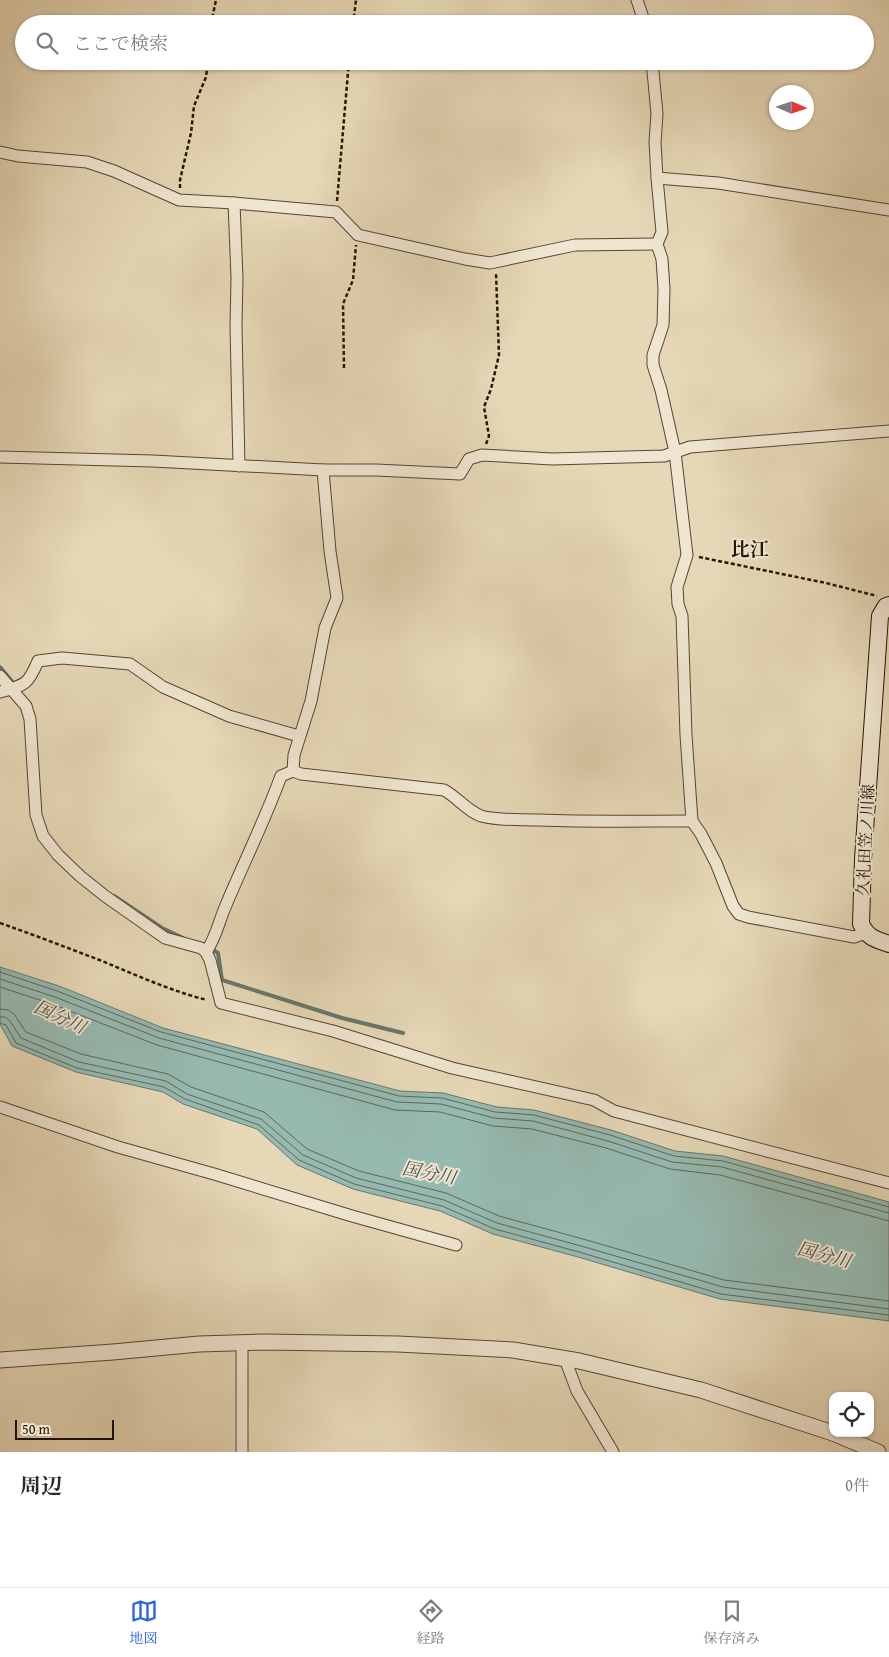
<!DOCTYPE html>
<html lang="ja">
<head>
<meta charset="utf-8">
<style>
  body { margin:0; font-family:"Gentium Book Plus","Noto Serif JP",serif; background:#f7f7f7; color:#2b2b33 }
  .controls { position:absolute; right:15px; bottom:15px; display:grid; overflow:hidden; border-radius:10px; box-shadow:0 1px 4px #0004 }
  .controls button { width:45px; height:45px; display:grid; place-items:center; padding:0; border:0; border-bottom:1px solid #e1e1e2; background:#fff; color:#2b2b33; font:25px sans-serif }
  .compass { position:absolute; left:769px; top:85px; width:45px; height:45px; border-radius:50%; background:#fff; box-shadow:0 1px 4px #0004; rotate:93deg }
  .scale { position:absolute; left:15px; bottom:12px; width:99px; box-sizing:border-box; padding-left:5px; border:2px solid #231505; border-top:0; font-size:14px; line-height:18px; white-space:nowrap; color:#231505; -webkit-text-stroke:4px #efe5d0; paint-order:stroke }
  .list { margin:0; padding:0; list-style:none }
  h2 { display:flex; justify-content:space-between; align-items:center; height:65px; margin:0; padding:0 20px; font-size:21px }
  h2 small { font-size:16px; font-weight:400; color:#7c7c81 }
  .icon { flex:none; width:28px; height:28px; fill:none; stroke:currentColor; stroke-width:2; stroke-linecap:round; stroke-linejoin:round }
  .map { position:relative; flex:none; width:889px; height:1452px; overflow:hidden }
  .search { position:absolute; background:#fff; box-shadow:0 1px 4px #0004; left:15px; right:15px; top:15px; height:55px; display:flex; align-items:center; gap:12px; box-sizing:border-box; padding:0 18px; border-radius:28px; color:#7c7c81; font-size:19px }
  .sheet { height:135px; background:#fff }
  nav { display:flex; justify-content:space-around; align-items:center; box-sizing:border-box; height:70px; border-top:1px solid #e1e1e2; background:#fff; font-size:14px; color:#7c7c81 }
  nav a { display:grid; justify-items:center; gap:2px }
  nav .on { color:#2563eb }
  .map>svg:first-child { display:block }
  .water { fill:#96b9b0; stroke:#68776c }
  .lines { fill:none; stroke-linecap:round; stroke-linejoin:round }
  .shore { stroke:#5c675a; stroke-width:1 }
  .stream { stroke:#68776c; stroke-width:4 }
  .minor-casing { stroke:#544631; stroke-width:13 }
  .tertiary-casing { stroke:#544631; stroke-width:17 }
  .secondary-casing { stroke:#231505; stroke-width:18 }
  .path { stroke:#231505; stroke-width:2.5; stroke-dasharray:4 2.5; stroke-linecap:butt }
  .minor { stroke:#efe5d0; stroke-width:11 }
  .tertiary { stroke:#efe5d0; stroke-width:15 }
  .secondary { stroke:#efe5d0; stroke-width:16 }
  .labels { text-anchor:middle; stroke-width:4; stroke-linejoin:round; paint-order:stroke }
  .street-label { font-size:16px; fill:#231505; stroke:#efe5d0 }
  .water-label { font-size:18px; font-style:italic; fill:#4b4e41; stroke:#efe5d0 }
  .quarter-label { font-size:19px; font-weight:bold; fill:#231505; stroke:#efe5d0 }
</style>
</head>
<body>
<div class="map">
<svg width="889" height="1452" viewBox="0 0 889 1452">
  <rect width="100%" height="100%" fill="#e6d7b6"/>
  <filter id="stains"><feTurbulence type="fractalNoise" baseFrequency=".004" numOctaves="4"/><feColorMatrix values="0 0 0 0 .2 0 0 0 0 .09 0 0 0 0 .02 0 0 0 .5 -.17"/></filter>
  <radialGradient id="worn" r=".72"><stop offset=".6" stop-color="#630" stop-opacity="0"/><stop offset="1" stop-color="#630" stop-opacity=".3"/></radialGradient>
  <polygon class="water" points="0,967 59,986 163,1028 400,1091 443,1093 497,1107 534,1110 611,1130 675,1151 723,1156 889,1202 889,1321 720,1299 578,1257 493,1234 440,1211 353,1189 297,1165 257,1129 183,1104 163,1092 76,1072 12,1046 0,1024"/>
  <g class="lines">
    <g class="shore">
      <polyline points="0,972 57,991 161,1032 399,1096 442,1098 495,1112 534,1115 610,1135 674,1156 723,1161 889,1207"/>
      <polyline points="0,979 55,997 159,1038 397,1102 441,1104 494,1118 533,1121 608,1141 672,1162 722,1167 889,1213"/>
      <polyline points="0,987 52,1004 157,1045 395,1110 440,1112 493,1126 532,1129 606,1148 670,1169 720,1175 889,1221"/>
      <polyline points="0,1009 8,1010 14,1014 26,1032 81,1054 168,1074 191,1087 264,1112 307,1149 359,1171 446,1193 499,1216 583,1239 724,1280 889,1301"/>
      <polyline points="0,1017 5,1017 10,1021 21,1038 79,1062 166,1081 187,1094 261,1119 303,1155 356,1178 444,1200 497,1223 581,1246 723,1287 889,1309"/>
      <polyline points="0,1023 6,1025 16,1043 77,1068 164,1087 185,1099 259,1125 299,1160 354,1184 442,1206 495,1229 579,1252 721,1294 889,1315"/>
    </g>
    <g class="stream">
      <polyline points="0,667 15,685"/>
      <polyline points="114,896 162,928 183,938"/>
      <polyline points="210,948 218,953 222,980 342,1018 403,1033"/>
    </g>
    <defs>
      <g id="minor">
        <polyline points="637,0 645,24"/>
        <polyline points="652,61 657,114 655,142 657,178 662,232 657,244 662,259 664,289 663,325 653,355 653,365 661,390 675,452 687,555 677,587 678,604 682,616 686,735 692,821 701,834 716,863 733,906 739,914 748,917 854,937 866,933"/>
        <polyline points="0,152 18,156 87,162 114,171 179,200 234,203 336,212 358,235 465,259 490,263 575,245 657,244"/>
        <polyline points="657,178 718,183 889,210"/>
        <polyline points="234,203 237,278 236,326 239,466"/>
        <polyline points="0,457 153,461 323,470 376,470 460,474 469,459 482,455 552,459 664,456 690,447 889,431"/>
        <polyline points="0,676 26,706 30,719 36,815 43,836 58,855 80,876 105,896 165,938 201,948 206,952 210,960 221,1003 333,1031 452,1068 594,1100 614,1111 889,1183"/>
        <path d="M0,692C25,685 28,685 38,661L62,658L130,664L163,687L229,716L299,736"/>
        <polyline points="293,771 294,755 311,701 325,628 337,598 330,551 323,470"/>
        <path d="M206,952C216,938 219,921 226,905C244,862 265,820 281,776L293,771L301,774L444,790C457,797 467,811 481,816C499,821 520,819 539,820C590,822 641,821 692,821"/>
        <polyline points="0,1107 118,1147 214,1174 352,1216 456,1245"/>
        <polyline points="242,1342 242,1452"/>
        <polyline points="565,1359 577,1391 613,1452"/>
      </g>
      <g id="tertiary">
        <polyline points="0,1360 113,1352 199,1344 264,1342 398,1344 513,1350 579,1361 701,1390 833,1433"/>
        <polyline points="833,1433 878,1452"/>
      </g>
      <path id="secondary" d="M889,605L886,606L880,616L863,859L861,924C868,938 875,939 889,944"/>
    </defs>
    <use href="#minor" class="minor-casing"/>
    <use href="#tertiary" class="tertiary-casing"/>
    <use href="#secondary" class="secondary-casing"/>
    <g class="path">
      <polyline points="211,24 216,0"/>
      <polyline points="353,24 356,0"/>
      <polyline points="180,188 180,180 191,133 194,106 206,77 208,61"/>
      <polyline points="337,201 349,61"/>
      <polyline points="344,368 343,304 353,280 356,245"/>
      <polyline points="486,444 489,436 484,407 491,389 499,355 496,273"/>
      <polyline points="699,557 826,583 877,596"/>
      <path d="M0,923C34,935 68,948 102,961C136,975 171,991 207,1000"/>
    </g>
    <use href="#minor" class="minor"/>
    <use href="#tertiary" class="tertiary"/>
    <use href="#secondary" class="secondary"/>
  </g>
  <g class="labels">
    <g class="street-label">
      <text transform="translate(865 840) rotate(-87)" y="6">久礼田笠ノ川線</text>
    </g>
    <g class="water-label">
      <text transform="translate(60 1017) rotate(25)" y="6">国分川</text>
      <text transform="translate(429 1173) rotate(11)" y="6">国分川</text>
      <text transform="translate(824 1255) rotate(15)" y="6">国分川</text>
    </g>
    <g class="quarter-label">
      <text x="750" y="556">比江</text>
    </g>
  </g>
  <rect width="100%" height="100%" filter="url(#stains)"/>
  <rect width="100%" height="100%" fill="url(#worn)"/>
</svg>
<div class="controls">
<button><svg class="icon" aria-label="locate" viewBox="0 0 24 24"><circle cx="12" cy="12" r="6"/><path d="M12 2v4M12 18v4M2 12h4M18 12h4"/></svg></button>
</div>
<svg class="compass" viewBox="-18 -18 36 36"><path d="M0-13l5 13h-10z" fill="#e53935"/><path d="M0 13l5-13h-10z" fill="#7c7c81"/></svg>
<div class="scale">50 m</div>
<div class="search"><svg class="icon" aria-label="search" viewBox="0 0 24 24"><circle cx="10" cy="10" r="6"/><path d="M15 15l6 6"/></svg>ここで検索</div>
</div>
<section class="sheet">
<h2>周辺<small>0件</small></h2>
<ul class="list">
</ul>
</section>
<nav>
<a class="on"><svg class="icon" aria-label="map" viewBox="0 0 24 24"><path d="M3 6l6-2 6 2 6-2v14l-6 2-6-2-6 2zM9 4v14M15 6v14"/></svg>地図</a>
<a><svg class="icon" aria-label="directions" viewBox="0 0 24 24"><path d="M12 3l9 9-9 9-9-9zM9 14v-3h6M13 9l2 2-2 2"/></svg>経路</a>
<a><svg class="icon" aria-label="saved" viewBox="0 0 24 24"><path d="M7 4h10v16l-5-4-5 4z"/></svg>保存済み</a>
</nav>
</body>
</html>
